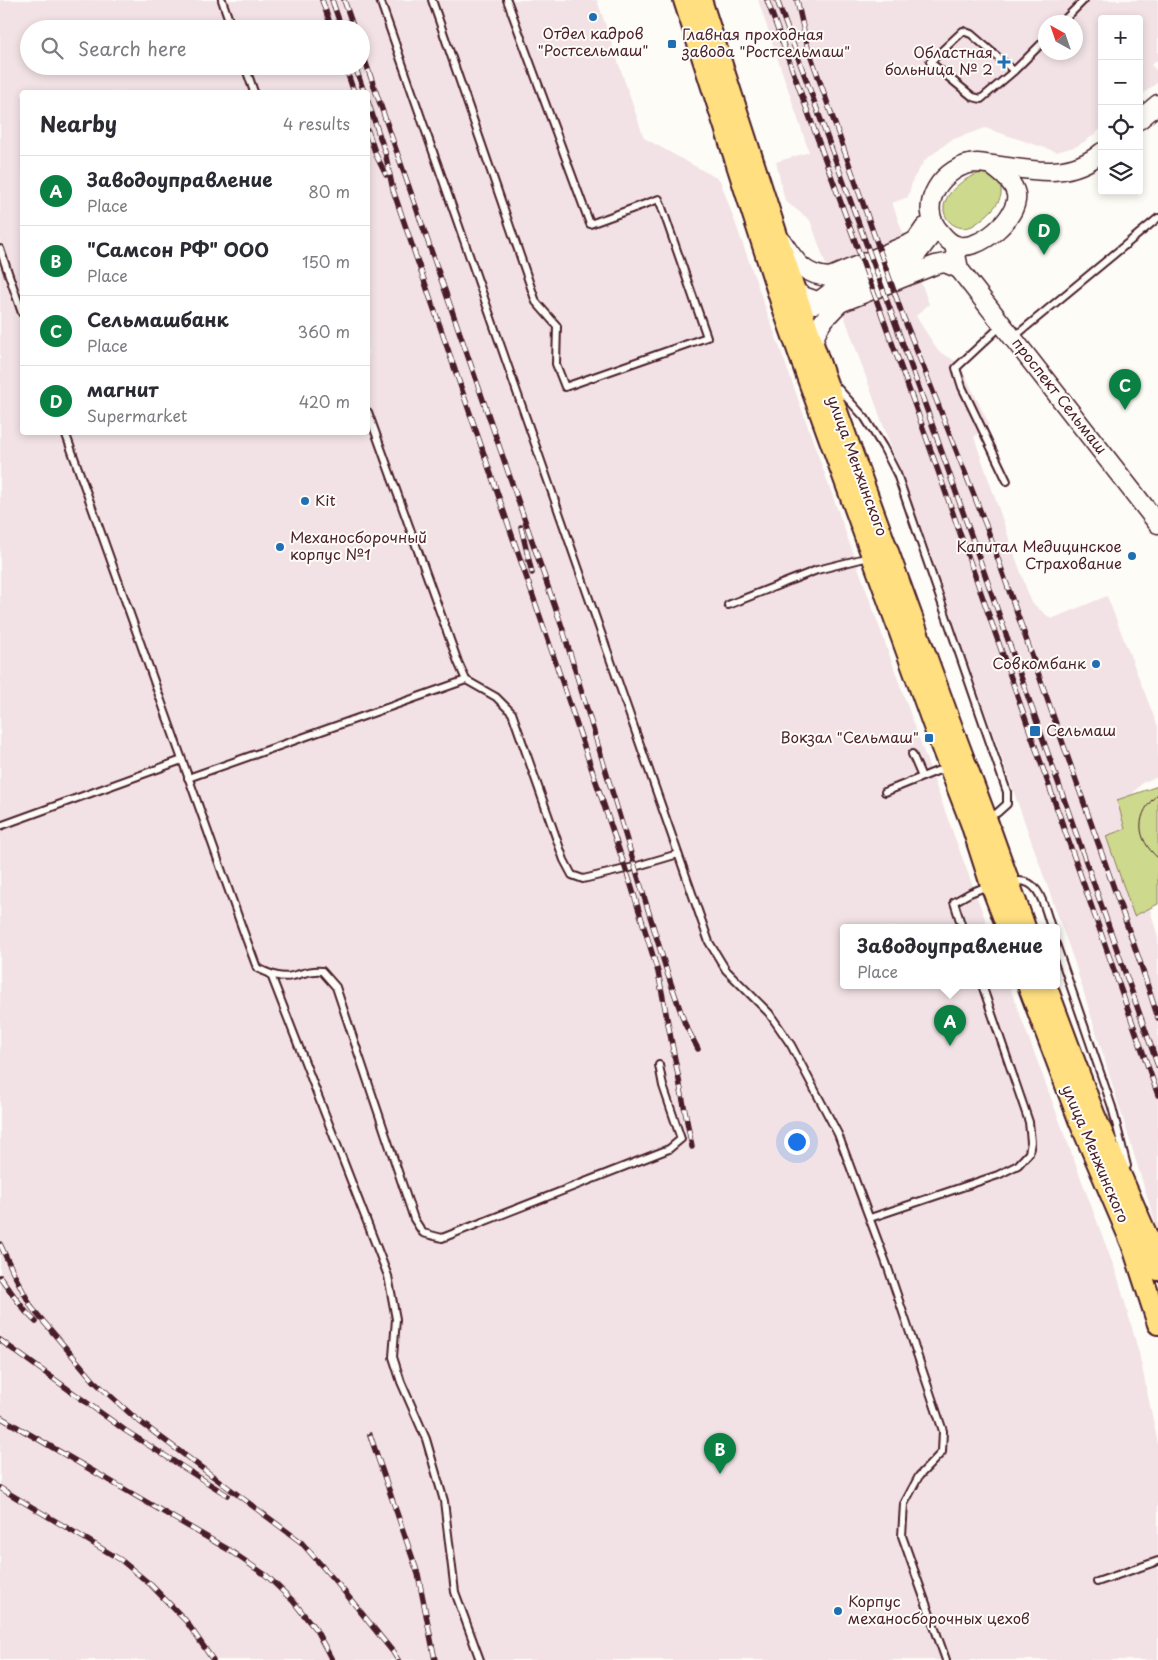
<!DOCTYPE html>
<html lang="en">
<head>
<meta charset="utf-8">
<style>
  body { margin:0; font-family:"Playpen Sans",sans-serif; background:#f2f2f3; color:#2b2b33 }
  .controls { position:absolute; right:15px; top:15px; display:grid; overflow:hidden; border-radius:5px; box-shadow:0 2px 8px #0003 }
  .controls button { width:45px; height:45px; display:grid; place-items:center; padding:0; border:0; border-bottom:1px solid #e1e1e2; background:#fff; color:#2b2b33; font:25px sans-serif }
  .compass { position:absolute; left:1038px; top:15px; width:45px; height:45px; border-radius:50%; background:#fff; box-shadow:0 2px 8px #0003; rotate:320deg }
  .you { position:absolute; left:796px; top:1141px; width:18px; height:18px; margin:-12px; border:4px solid #fff; border-radius:50%; background:#1a73e8; box-shadow:0 0 0 8px #1a73e833 }
  .badge { display:grid; place-items:center; width:32px; height:32px; border-radius:50%; background:#0b8043; color:#fff; font-size:16px; font-weight:700 }
  .pin { position:absolute; translate:-50% -41px; filter:drop-shadow(0 1px 2px #0008) }
  .pin::after { content:''; position:absolute; top:26px; width:18px; height:15px; background:inherit; clip-path:polygon(0 0,100% 0,50% 100%) }
  .popup { position:absolute; left:840px; top:924px; width:220px; height:65px; box-sizing:border-box; display:grid; place-content:center; border-radius:5px; background:#fff; filter:drop-shadow(0 1px 4px #0005); font-size:16px; white-space:nowrap; color:#7c7c81 }
  .popup b { font-size:19px; color:#2b2b33 }
  .popup::after { content:''; position:absolute; left:50%; top:100%; margin-left:-10px; border:10px solid transparent; border-top-color:#fff }
  .list { margin:0; padding:0; list-style:none }
  h2 { display:flex; justify-content:space-between; align-items:center; height:65px; margin:0; padding:0 20px; font-size:21px }
  h2 small { font-size:16px; font-weight:400; color:#7c7c81 }
  .list li { display:grid; grid-template-columns:32px 1fr auto; gap:15px; align-items:center; box-sizing:border-box; height:70px; padding:0 20px; border-top:1px solid #e1e1e2 }
  .list b { display:block; font-size:19px; white-space:nowrap }
  .list p { margin:0; font-size:16px; white-space:nowrap; color:#7c7c81 }
  .list em { font-size:16px; font-style:normal; color:#7c7c81 }
  .icon { flex:none; width:28px; height:28px; fill:none; stroke:currentColor; stroke-width:2; stroke-linecap:round; stroke-linejoin:round }
  .map { position:relative; flex:none; width:1158px; height:1660px; overflow:hidden }
  .search { position:absolute; background:#fff; box-shadow:0 2px 8px #0003; left:20px; top:20px; width:350px; height:55px; display:flex; align-items:center; gap:12px; box-sizing:border-box; padding:0 18px; border-radius:28px; color:#7c7c81; font-size:19px }
  .panel { position:absolute; background:#fff; box-shadow:0 2px 8px #0003; left:20px; top:90px; width:350px; height:345px; border-radius:5px }
  .map>svg:first-child { display:block }
  .built { fill:#f2e2e6; fill-rule:evenodd }
  .green { fill:#cdda8d; stroke:#8c7c5c }
  .lines { fill:none; stroke-linecap:round; stroke-linejoin:round }
  .lane-casing { stroke:#4a1f2b; stroke-width:10 }
  .secondary-casing { stroke:#4a1f2b; stroke-width:21 }
  .primary-casing { stroke:#4a1f2b; stroke-width:24 }
  .lane { stroke:#fdfcf7; stroke-width:6 }
  .secondary { stroke:#fdfcf7; stroke-width:18 }
  .primary { stroke:#ffdf80; stroke-width:20 }
  .tram { stroke:#4a1f2b; stroke-width:1 }
  .rail-casing { stroke:#4a1f2b; stroke-width:5.5 }
  .rail { stroke:#fdfcf7; stroke-width:4; stroke-dasharray:11; stroke-linecap:butt }
  .poi-dot { fill:#1f6fb2; stroke:#fdfcf7; stroke-width:2 }
  .labels { text-anchor:middle; stroke-width:4; stroke-linejoin:round; paint-order:stroke }
  .poi-label { font-size:15px; fill:#4a1f2b; stroke:#fdfcf7; text-anchor:start }
  .street-label { font-size:15px; fill:#4a1f2b; stroke:#fdfcf7 }
</style>
</head>
<body>
<div class="map">
<svg width="1158" height="1660" viewBox="0 0 1158 1660">
  <rect width="100%" height="100%" fill="#fdfcf7"/>
  <filter id="ink" filterUnits="userSpaceOnUse"><feTurbulence type="fractalNoise" baseFrequency=".02" numOctaves="2"/><feDisplacementMap in="SourceGraphic" scale="10" xChannelSelector="R" yChannelSelector="G"/><feConvolveMatrix kernelMatrix="1 2 1 2 8 2 1 2 1" color-interpolation-filters="sRGB"/></filter>
  <g filter="url(#ink)">
    <g class="built">
      <path d="M0,0H597L644,138L720,180L945,811L988,927H844V985H1009L1118,1278L1139,1353L1158,1444V1660H0ZM29,29H361V66H29ZM22,92H368V432H22Z"/>
      <path d="M758,0H1158V59L1151,65L1158,72V82L1139,97V19H1102V128L1087,140L1077,146L1057,152L985,128L951,140L925,160L913,179L908,197L892,203L929,304L916,316L938,351L959,363L989,424L974,437L1031,602L1051,619L1107,596L1158,727V777L1143,782L1122,806L1158,938V1232L1074,961L810,220L785,201L776,162L809,152ZM1046,22H1076V52H1046Z"/>
    </g>
    <g class="green">
      <path d="M983,173C1013,185 1001,204 982,219C978,222 974,226 969,227C963,229 956,227 951,223C929,203 964,175 983,173Z"/>
      <polygon points="1158,786 1158,904 1134,916 1106,836 1125,829 1117,800"/>
    </g>
    <g class="lines">
      <defs>
        <g id="lane">
          <polyline points="222,0 232,29"/>
          <polyline points="380,0 709,942 726,970 769,1013 791,1045 838,1134 888,1268 943,1431 942,1452 919,1476 904,1504 902,1536 946,1660"/>
          <polyline points="432,0 536,302 557,326 556,364 565,387 707,337 659,199 590,224 507,0"/>
          <polyline points="1062,22 1084,0"/>
          <polyline points="245,66 254,92"/>
          <polyline points="1014,71 971,34 963,31 930,62 973,97 981,99 1014,71 1046,39"/>
          <polyline points="0,249 22,313"/>
          <polyline points="1002,325 956,368 962,387 1007,481"/>
          <polyline points="1014,337 1158,218"/>
          <polyline points="835,385 865,418 883,447 897,474 1007,792 1007,804 997,813 989,816"/>
          <polyline points="368,412 458,662 466,680 496,697 512,713 564,860 572,875 583,879 634,867 678,854"/>
          <path d="M65,432L244,933L257,968C268,973 280,979 292,976C303,974 310,969 322,971L336,987L414,1219L423,1233L442,1238L669,1149L681,1139L663,1086L659,1065"/>
          <polyline points="728,605 817,570 869,557"/>
          <polyline points="912,754 922,777"/>
          <polyline points="188,778 466,680"/>
          <polyline points="885,792 937,771 947,769"/>
          <polyline points="0,826 182,760"/>
          <path d="M1012,882C1040,875 1044,907 1051,927"/>
          <polyline points="962,927 954,902 970,893 990,885"/>
          <polyline points="1056,944 1112,1107 1127,1166"/>
          <polyline points="271,975 388,1276 396,1319 393,1357 401,1382 426,1439 444,1501 455,1592 480,1660"/>
          <polyline points="870,1218 998,1175 1018,1165 1029,1153 1031,1142 1029,1122 982,985"/>
          <polyline points="1097,1582 1158,1561"/>
        </g>
        <g id="secondary">
          <polyline points="1139,120 1158,104"/>
          <path d="M992,166C1001,173 1013,181 1016,194C1020,217 978,253 956,245C950,243 945,238 941,233C914,206 944,164 977,163C1021,167 1065,184 1102,152"/>
          <path d="M782,241C795,261 804,276 830,277L911,243L916,240L925,227"/>
          <polyline points="954,245 959,269 1158,524"/>
          <polyline points="789,287 803,296 817,301 840,303 935,265 945,263 959,269"/>
          <polyline points="815,304 835,289 916,255 936,229"/>
          <path d="M813,344C818,324 826,317 840,303"/>
        </g>
        <g id="primary">
          <polyline points="684,0 784,311 808,379 937,735 971,823 991,885 1007,927"/>
          <polyline points="701,0 795,291 823,373 953,730 986,818 1025,927"/>
          <polyline points="1028,985 1079,1120 1132,1244 1158,1324"/>
          <polyline points="1046,985 1094,1114 1148,1238 1158,1270"/>
        </g>
      </defs>
      <use href="#lane" class="lane-casing"/>
      <use href="#secondary" class="secondary-casing"/>
      <use href="#primary" class="primary-casing"/>
      <use href="#lane" class="lane"/>
      <use href="#secondary" class="secondary"/>
      <use href="#primary" class="primary"/>
      <path class="tram" d="M1158,794C1135,814 1135,838 1158,858"/>
      <defs>
        <g id="rail">
          <polyline points="322,0 332,29"/>
          <polyline points="332,0 342,29"/>
          <polyline points="344,0 354,29"/>
          <polyline points="767,0 918,414 1158,1095"/>
          <polyline points="777,0 927,410 1158,1066"/>
          <polyline points="797,0 807,45 901,311 987,528 1140,962 1158,1018"/>
          <polyline points="361,49 562,627 667,972 685,1024 698,1049"/>
          <polyline points="345,66 354,92"/>
          <polyline points="355,66 364,92"/>
          <polyline points="368,102 385,152 393,190 546,634 631,885 658,972 692,1147"/>
          <polyline points="368,131 376,155 386,175"/>
          <polyline points="521,527 532,573"/>
          <polyline points="0,1244 16,1278 32,1308 94,1381 135,1418 301,1542 343,1590 393,1652 398,1660"/>
          <polyline points="0,1277 26,1312 36,1322"/>
          <polyline points="0,1340 126,1431 227,1495"/>
          <polyline points="0,1417 229,1550 267,1576 293,1601 316,1630 332,1660"/>
          <polyline points="370,1435 418,1574 435,1660"/>
          <polyline points="0,1488 121,1560 151,1585 186,1621 213,1660"/>
        </g>
      </defs>
      <use href="#rail" class="rail-casing"/>
      <use href="#rail" class="rail"/>
    </g>
  </g>
  <g class="poi-dot">
    <circle cx="593" cy="17" r="5"/>
    <rect x="667" y="39" width="10" height="10" rx="2.5"/>
    <path d="M1001.5 54.5h5v5h5v5h-5v5h-5v-5h-5v-5h5z"/>
    <circle cx="305" cy="501" r="5"/>
    <circle cx="280" cy="547" r="5"/>
    <circle cx="1132" cy="556" r="5"/>
    <circle cx="1096" cy="664" r="5"/>
    <rect x="1029" y="725" width="12" height="12" rx="2.5"/>
    <rect x="924" y="733" width="10" height="10" rx="2.5"/>
    <circle cx="838" cy="1611" r="5"/>
  </g>
  <g class="labels">
    <g class="poi-label">
      <text x="593" y="39" text-anchor="middle">Отдел кадров<tspan x="593" dy="17">"Ростсельмаш"</tspan></text>
      <text x="682" y="40">Главная проходная<tspan x="682" dy="17">завода "Ростсельмаш"</tspan></text>
      <text x="993" y="58" text-anchor="end">Областная<tspan x="993" dy="17">больница № 2</tspan></text>
      <text x="315" y="506">Kit</text>
      <text x="290" y="543">Механосборочный<tspan x="290" dy="17">корпус №1</tspan></text>
      <text x="1122" y="552" text-anchor="end">Капитал Медицинское<tspan x="1122" dy="17">Страхование</tspan></text>
      <text x="1086" y="669" text-anchor="end">Совкомбанк</text>
      <text x="1046" y="736">Сельмаш</text>
      <text x="919" y="743" text-anchor="end">Вокзал "Сельмаш"</text>
      <text x="848" y="1607">Корпус<tspan x="848" dy="17">механосборочных цехов</tspan></text>
    </g>
    <g class="street-label">
      <text transform="translate(1059 396) rotate(52)" y="5">проспект Сельмаш</text>
      <text transform="translate(857 466) rotate(70)" y="5">улица Менжинского</text>
      <text transform="translate(1095 1154) rotate(67)" y="5">улица Менжинского</text>
    </g>
  </g>
</svg>
<div class="controls">
<button>+</button>
<button>−</button>
<button><svg class="icon" aria-label="locate" viewBox="0 0 24 24"><circle cx="12" cy="12" r="6"/><path d="M12 2v4M12 18v4M2 12h4M18 12h4"/></svg></button>
<button><svg class="icon" aria-label="layers" viewBox="0 0 24 24"><path d="M12 4l9 5-9 5-9-5zM3 14l9 5 9-5"/></svg></button>
</div>
<svg class="compass" viewBox="-18 -18 36 36"><path d="M0-13l5 13h-10z" fill="#e53935"/><path d="M0 13l5-13h-10z" fill="#7c7c81"/></svg>
<div class="you"></div>
<div class="pin badge" style="left:950px;top:1046px">A</div>
<div class="popup"><b>Заводоуправление</b>Place</div>
<div class="pin badge" style="left:720px;top:1474px">B</div>
<div class="pin badge" style="left:1125px;top:410px">C</div>
<div class="pin badge" style="left:1044px;top:255px">D</div>
<div class="search"><svg class="icon" aria-label="search" viewBox="0 0 24 24"><circle cx="10" cy="10" r="6"/><path d="M15 15l6 6"/></svg>Search here</div>
<section class="panel">
<h2>Nearby<small>4 results</small></h2>
<ul class="list">
<li><span class="badge">A</span><div><b>Заводоуправление</b><p>Place</p></div><em>80 m</em></li>
<li><span class="badge">B</span><div><b>&quot;Самсон РФ&quot; ООО</b><p>Place</p></div><em>150 m</em></li>
<li><span class="badge">C</span><div><b>Сельмашбанк</b><p>Place</p></div><em>360 m</em></li>
<li><span class="badge">D</span><div><b>магнит</b><p>Supermarket</p></div><em>420 m</em></li>
</ul>
</section>
</div>
</body>
</html>
